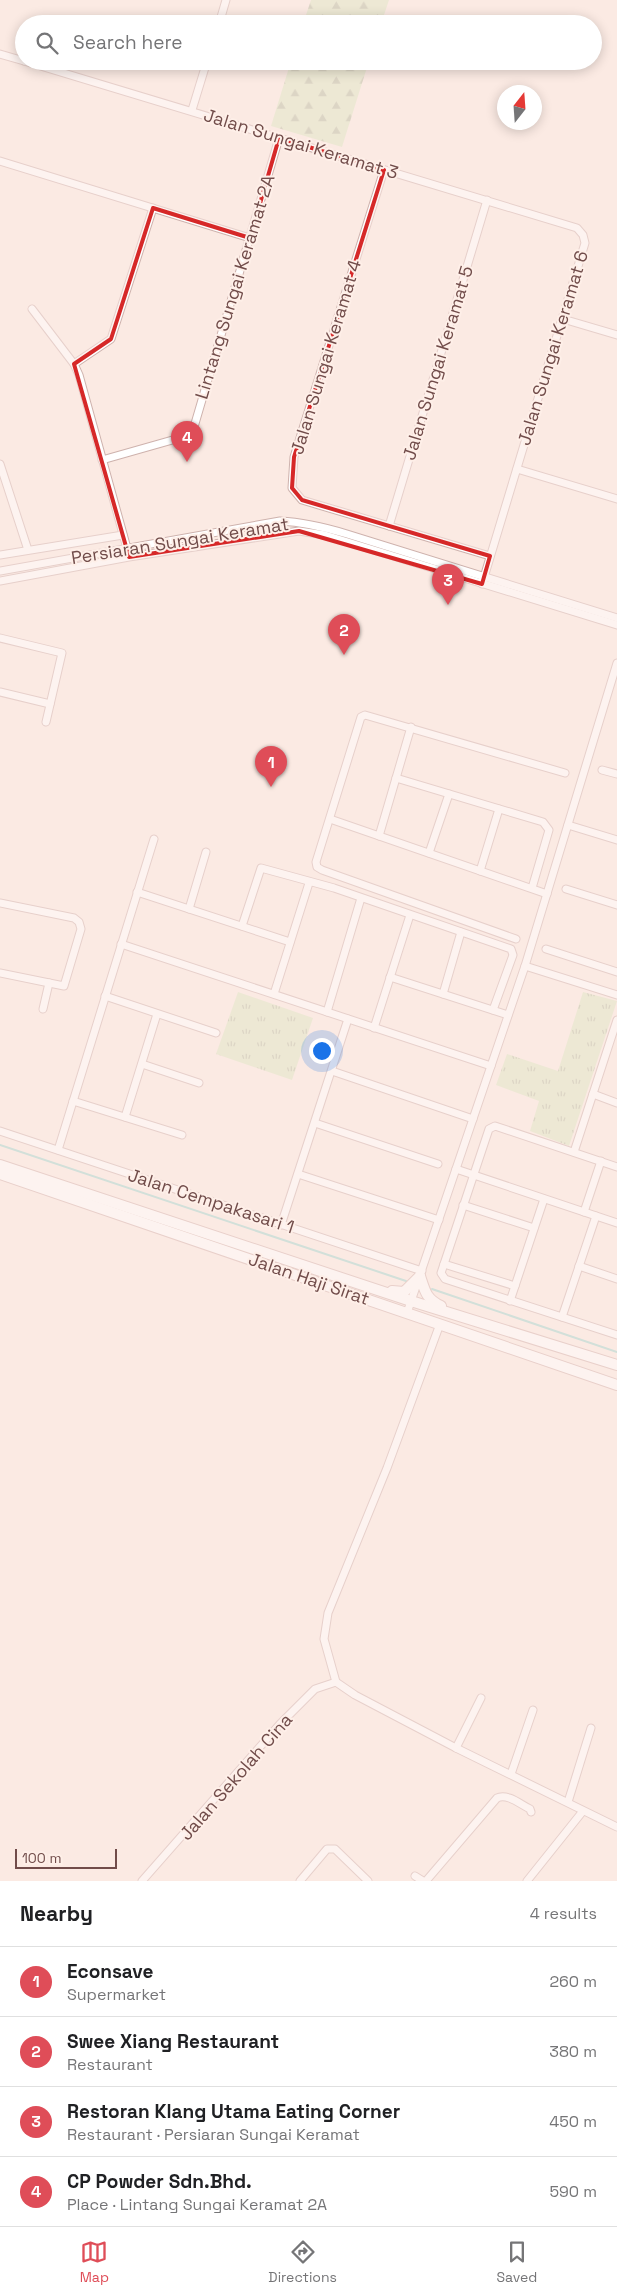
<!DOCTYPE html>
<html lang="en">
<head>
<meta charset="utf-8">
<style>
  body { margin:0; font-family:"Space Grotesk",sans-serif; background:#f2f2f2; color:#202124 }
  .compass { position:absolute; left:497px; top:85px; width:45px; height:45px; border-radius:50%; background:#fff; box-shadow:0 2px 12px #0003; rotate:17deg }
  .scale { position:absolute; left:15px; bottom:12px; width:102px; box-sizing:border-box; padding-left:5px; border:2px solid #714c4a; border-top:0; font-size:14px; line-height:18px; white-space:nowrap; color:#714c4a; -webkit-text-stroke:4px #feefe8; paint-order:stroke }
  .you { position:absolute; left:321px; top:1050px; width:18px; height:18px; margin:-12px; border:4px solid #fff; border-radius:50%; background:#1a73e8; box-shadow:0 0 0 8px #1a73e833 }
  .badge { display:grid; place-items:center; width:32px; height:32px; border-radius:50%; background:#df4d58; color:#fff; font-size:16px; font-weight:700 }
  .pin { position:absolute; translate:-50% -41px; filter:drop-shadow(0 1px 2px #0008) }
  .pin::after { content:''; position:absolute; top:26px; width:18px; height:15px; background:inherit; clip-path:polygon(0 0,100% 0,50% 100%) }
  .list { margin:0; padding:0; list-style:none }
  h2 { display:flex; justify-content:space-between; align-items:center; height:65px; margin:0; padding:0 20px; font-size:21px }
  h2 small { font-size:16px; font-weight:400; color:#757577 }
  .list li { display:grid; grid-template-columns:32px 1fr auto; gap:15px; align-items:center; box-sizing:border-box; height:70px; padding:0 20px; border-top:1px solid #e0e0e0 }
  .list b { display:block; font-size:19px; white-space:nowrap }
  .list p { margin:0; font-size:16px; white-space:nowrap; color:#757577 }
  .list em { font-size:16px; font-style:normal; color:#757577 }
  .icon { flex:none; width:28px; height:28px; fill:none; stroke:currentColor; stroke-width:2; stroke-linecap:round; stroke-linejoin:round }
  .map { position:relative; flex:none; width:617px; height:1881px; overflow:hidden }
  .search { position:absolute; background:#fff; box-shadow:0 2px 12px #0003; left:15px; right:15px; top:15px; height:55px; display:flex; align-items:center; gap:12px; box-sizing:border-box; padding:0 18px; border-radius:28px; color:#757577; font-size:19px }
  .sheet { height:345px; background:#fff }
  nav { display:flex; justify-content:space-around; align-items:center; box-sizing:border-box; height:70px; border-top:1px solid #e0e0e0; background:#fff; font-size:14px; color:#757577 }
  nav a { display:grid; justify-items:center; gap:2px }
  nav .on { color:#df4d58 }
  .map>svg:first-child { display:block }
  .forest { fill:url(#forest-firs) }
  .park { fill:url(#park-tufts) }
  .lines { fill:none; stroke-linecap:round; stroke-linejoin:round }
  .stream { stroke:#9fd4cd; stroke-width:2 }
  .minor-casing { stroke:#ceb2ad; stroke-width:9 }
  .secondary-casing { stroke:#d2b2ac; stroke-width:12 }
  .minor { stroke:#fff; stroke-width:7 }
  .secondary { stroke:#fff; stroke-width:10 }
  .marked { fill:none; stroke:#d62828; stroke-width:4; stroke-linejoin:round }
  .labels { text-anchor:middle; stroke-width:4; stroke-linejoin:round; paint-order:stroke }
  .street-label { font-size:18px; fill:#714c4a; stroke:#feefe8 }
</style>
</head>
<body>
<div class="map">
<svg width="617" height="1881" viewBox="0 0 617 1881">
  <defs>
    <pattern id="forest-firs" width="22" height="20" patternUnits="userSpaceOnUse" patternTransform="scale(1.25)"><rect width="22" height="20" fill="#dce7c2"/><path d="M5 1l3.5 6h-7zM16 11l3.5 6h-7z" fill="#b7bda0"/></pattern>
    <pattern id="park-tufts" width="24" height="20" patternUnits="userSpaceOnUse" patternTransform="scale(1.25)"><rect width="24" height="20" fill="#dce7c2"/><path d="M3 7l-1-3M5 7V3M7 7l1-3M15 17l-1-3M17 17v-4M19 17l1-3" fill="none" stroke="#b7bda0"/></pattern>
  </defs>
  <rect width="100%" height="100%" fill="#fbeae3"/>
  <g class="forest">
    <polygon points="311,0 389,0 381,24 303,24"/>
    <polygon points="291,61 369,61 342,147 271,126"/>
  </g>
  <g class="park">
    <polygon points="238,992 313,1018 292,1080 216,1054"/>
    <polygon points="583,992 617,1001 569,1146 530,1131 539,1101 496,1085 507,1054 558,1071"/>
  </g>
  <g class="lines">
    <g class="stream">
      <polyline points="0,1145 406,1281"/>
      <polyline points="432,1289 617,1352"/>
    </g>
    <defs>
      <g id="minor">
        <polyline points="219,24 226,0"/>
        <polyline points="0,54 24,61"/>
        <polyline points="24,61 577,228 583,235 585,243 482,584"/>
        <polyline points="192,110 207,61"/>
        <polyline points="0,161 250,238"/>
        <polyline points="384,170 294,457 292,488 302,500 490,556"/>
        <polyline points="32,309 74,364 79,375 128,552"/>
        <polyline points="563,319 617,335"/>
        <polyline points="74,364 111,339 153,208"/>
        <polyline points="102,460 183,437 194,427 279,138"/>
        <polyline points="0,464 28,550"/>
        <polyline points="517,469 617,499"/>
        <polyline points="389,526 487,200"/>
        <polyline points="0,555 123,535"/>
        <path d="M0,571L280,521C303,522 324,527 347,534L617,618"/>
        <polyline points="0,581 129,557 299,531 325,535 617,625"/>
        <polyline points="0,638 62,653 46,722"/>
        <polyline points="0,692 50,704"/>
        <polyline points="602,770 617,774"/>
        <polyline points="396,778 543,822 549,830 532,888"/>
        <polyline points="330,819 547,894"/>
        <polyline points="568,825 617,840"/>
        <polyline points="379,836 411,727"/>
        <polyline points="429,853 449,794"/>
        <polyline points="480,871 499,809"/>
        <polyline points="566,889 617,905"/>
        <polyline points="137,892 290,942"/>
        <polyline points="0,903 74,918 79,922 81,929 64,986 0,973"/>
        <polyline points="189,909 206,852"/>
        <polyline points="242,926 261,868 334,888 511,949 513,955 493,1010"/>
        <polyline points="516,939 322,870 317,867 316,862 361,717 365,715 565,773"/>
        <polyline points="121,944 491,1066"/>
        <polyline points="546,949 617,972"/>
        <polyline points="525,966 617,995"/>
        <polyline points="390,977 508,1015"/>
        <polyline points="274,994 309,883"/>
        <polyline points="443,994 461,932"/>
        <polyline points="105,996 216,1033"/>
        <polyline points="43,1009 49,983"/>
        <polyline points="327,1012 361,898"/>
        <polyline points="374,1028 410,915"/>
        <polyline points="142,1064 199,1083"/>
        <polyline points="332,1071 473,1119"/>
        <polyline points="593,1094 617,1103"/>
        <polyline points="73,1101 182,1135"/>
        <polyline points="125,1117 157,1014"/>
        <polyline points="315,1123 438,1164"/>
        <polyline points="0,1131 422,1271"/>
        <polyline points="58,1150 154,839"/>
        <polyline points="574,1152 617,1020"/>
        <polyline points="617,1167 495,1126 489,1129 441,1273 445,1279 617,1335"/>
        <polyline points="456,1169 617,1223"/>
        <polyline points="298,1174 439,1220"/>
        <polyline points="463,1205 534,1228"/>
        <polyline points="584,1212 601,1161"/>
        <polyline points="281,1225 348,1019"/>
        <polyline points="444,1264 515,1286"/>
        <polyline points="579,1266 617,1279"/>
        <polyline points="510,1301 544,1199"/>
        <polyline points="407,1313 525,966 617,663"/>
        <polyline points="562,1317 596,1216"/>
        <polyline points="440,1324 387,1468 328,1613 324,1639 336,1682 355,1695 456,1748 617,1827"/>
        <polyline points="456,1748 481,1698"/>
        <polyline points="511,1774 533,1710"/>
        <polyline points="568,1802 591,1728"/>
        <polyline points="415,1876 423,1881"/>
        <polyline points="142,1881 280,1724 315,1689 336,1682"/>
        <polyline points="300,1881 327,1849 335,1849 368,1881"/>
        <path d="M426,1881L497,1798C507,1793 520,1804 530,1809L531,1812"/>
        <polyline points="527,1881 583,1811"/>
      </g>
      <g id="secondary">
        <polyline points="0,1165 411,1301 617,1365"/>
        <polyline points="0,1174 617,1385"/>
        <path d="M420,1276C425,1291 426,1299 441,1306"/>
        <polyline points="392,1291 404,1292 420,1276"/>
      </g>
    </defs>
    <use href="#minor" class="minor-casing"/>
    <use href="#secondary" class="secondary-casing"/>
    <use href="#minor" class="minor"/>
    <use href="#secondary" class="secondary"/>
  </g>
  <path d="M0 0H617V1881H0ZM279,138L384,170L294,457L292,488L302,500L490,556L482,584L299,531L129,557L74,364L111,339L153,208L250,238Z" fill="#fbeae3" fill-opacity=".55" fill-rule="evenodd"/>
  <path class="marked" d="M279,138L384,170L294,457L292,488L302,500L490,556L482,584L299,531L129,557L74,364L111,339L153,208L250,238Z"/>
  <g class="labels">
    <g class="street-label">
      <text transform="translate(301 144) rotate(17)" y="6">Jalan Sungai Keramat 3</text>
      <text transform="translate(235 287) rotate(-73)" y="6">Lintang Sungai Keramat 2A</text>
      <text transform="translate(553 348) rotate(-73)" y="6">Jalan Sungai Keramat 6</text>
      <text transform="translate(326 357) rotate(-73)" y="6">Jalan Sungai Keramat 4</text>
      <text transform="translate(438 363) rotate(-73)" y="6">Jalan Sungai Keramat 5</text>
      <text transform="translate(180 541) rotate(-9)" y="6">Persiaran Sungai Keramat</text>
      <text transform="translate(211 1201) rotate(18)" y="6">Jalan Cempakasari 1</text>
      <text transform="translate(309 1279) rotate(19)" y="6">Jalan Haji Sirat</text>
      <text transform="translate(236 1777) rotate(-49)" y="6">Jalan Sekolah Cina</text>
    </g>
  </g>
</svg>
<svg class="compass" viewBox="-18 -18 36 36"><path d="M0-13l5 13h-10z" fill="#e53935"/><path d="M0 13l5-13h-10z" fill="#757577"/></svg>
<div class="scale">100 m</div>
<div class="you"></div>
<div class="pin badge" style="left:271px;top:787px">1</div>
<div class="pin badge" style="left:344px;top:655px">2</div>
<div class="pin badge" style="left:448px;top:605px">3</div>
<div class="pin badge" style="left:187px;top:462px">4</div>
<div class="search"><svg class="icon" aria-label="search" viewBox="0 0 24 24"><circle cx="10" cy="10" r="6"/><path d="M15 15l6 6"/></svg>Search here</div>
</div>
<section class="sheet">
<h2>Nearby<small>4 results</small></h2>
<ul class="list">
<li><span class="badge">1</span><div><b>Econsave</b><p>Supermarket</p></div><em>260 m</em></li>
<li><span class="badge">2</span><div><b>Swee Xiang Restaurant</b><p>Restaurant</p></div><em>380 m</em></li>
<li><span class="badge">3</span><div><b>Restoran Klang Utama Eating Corner</b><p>Restaurant · Persiaran Sungai Keramat</p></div><em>450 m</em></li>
<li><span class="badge">4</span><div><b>CP Powder Sdn.Bhd.</b><p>Place · Lintang Sungai Keramat 2A</p></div><em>590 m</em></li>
</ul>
</section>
<nav>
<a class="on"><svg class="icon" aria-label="map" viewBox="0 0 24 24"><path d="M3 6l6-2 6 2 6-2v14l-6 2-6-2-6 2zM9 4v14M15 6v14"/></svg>Map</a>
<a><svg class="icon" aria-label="directions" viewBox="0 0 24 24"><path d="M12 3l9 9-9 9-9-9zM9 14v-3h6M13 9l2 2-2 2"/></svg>Directions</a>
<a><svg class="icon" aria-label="saved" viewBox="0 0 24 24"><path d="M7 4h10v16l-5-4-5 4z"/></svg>Saved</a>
</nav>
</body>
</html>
